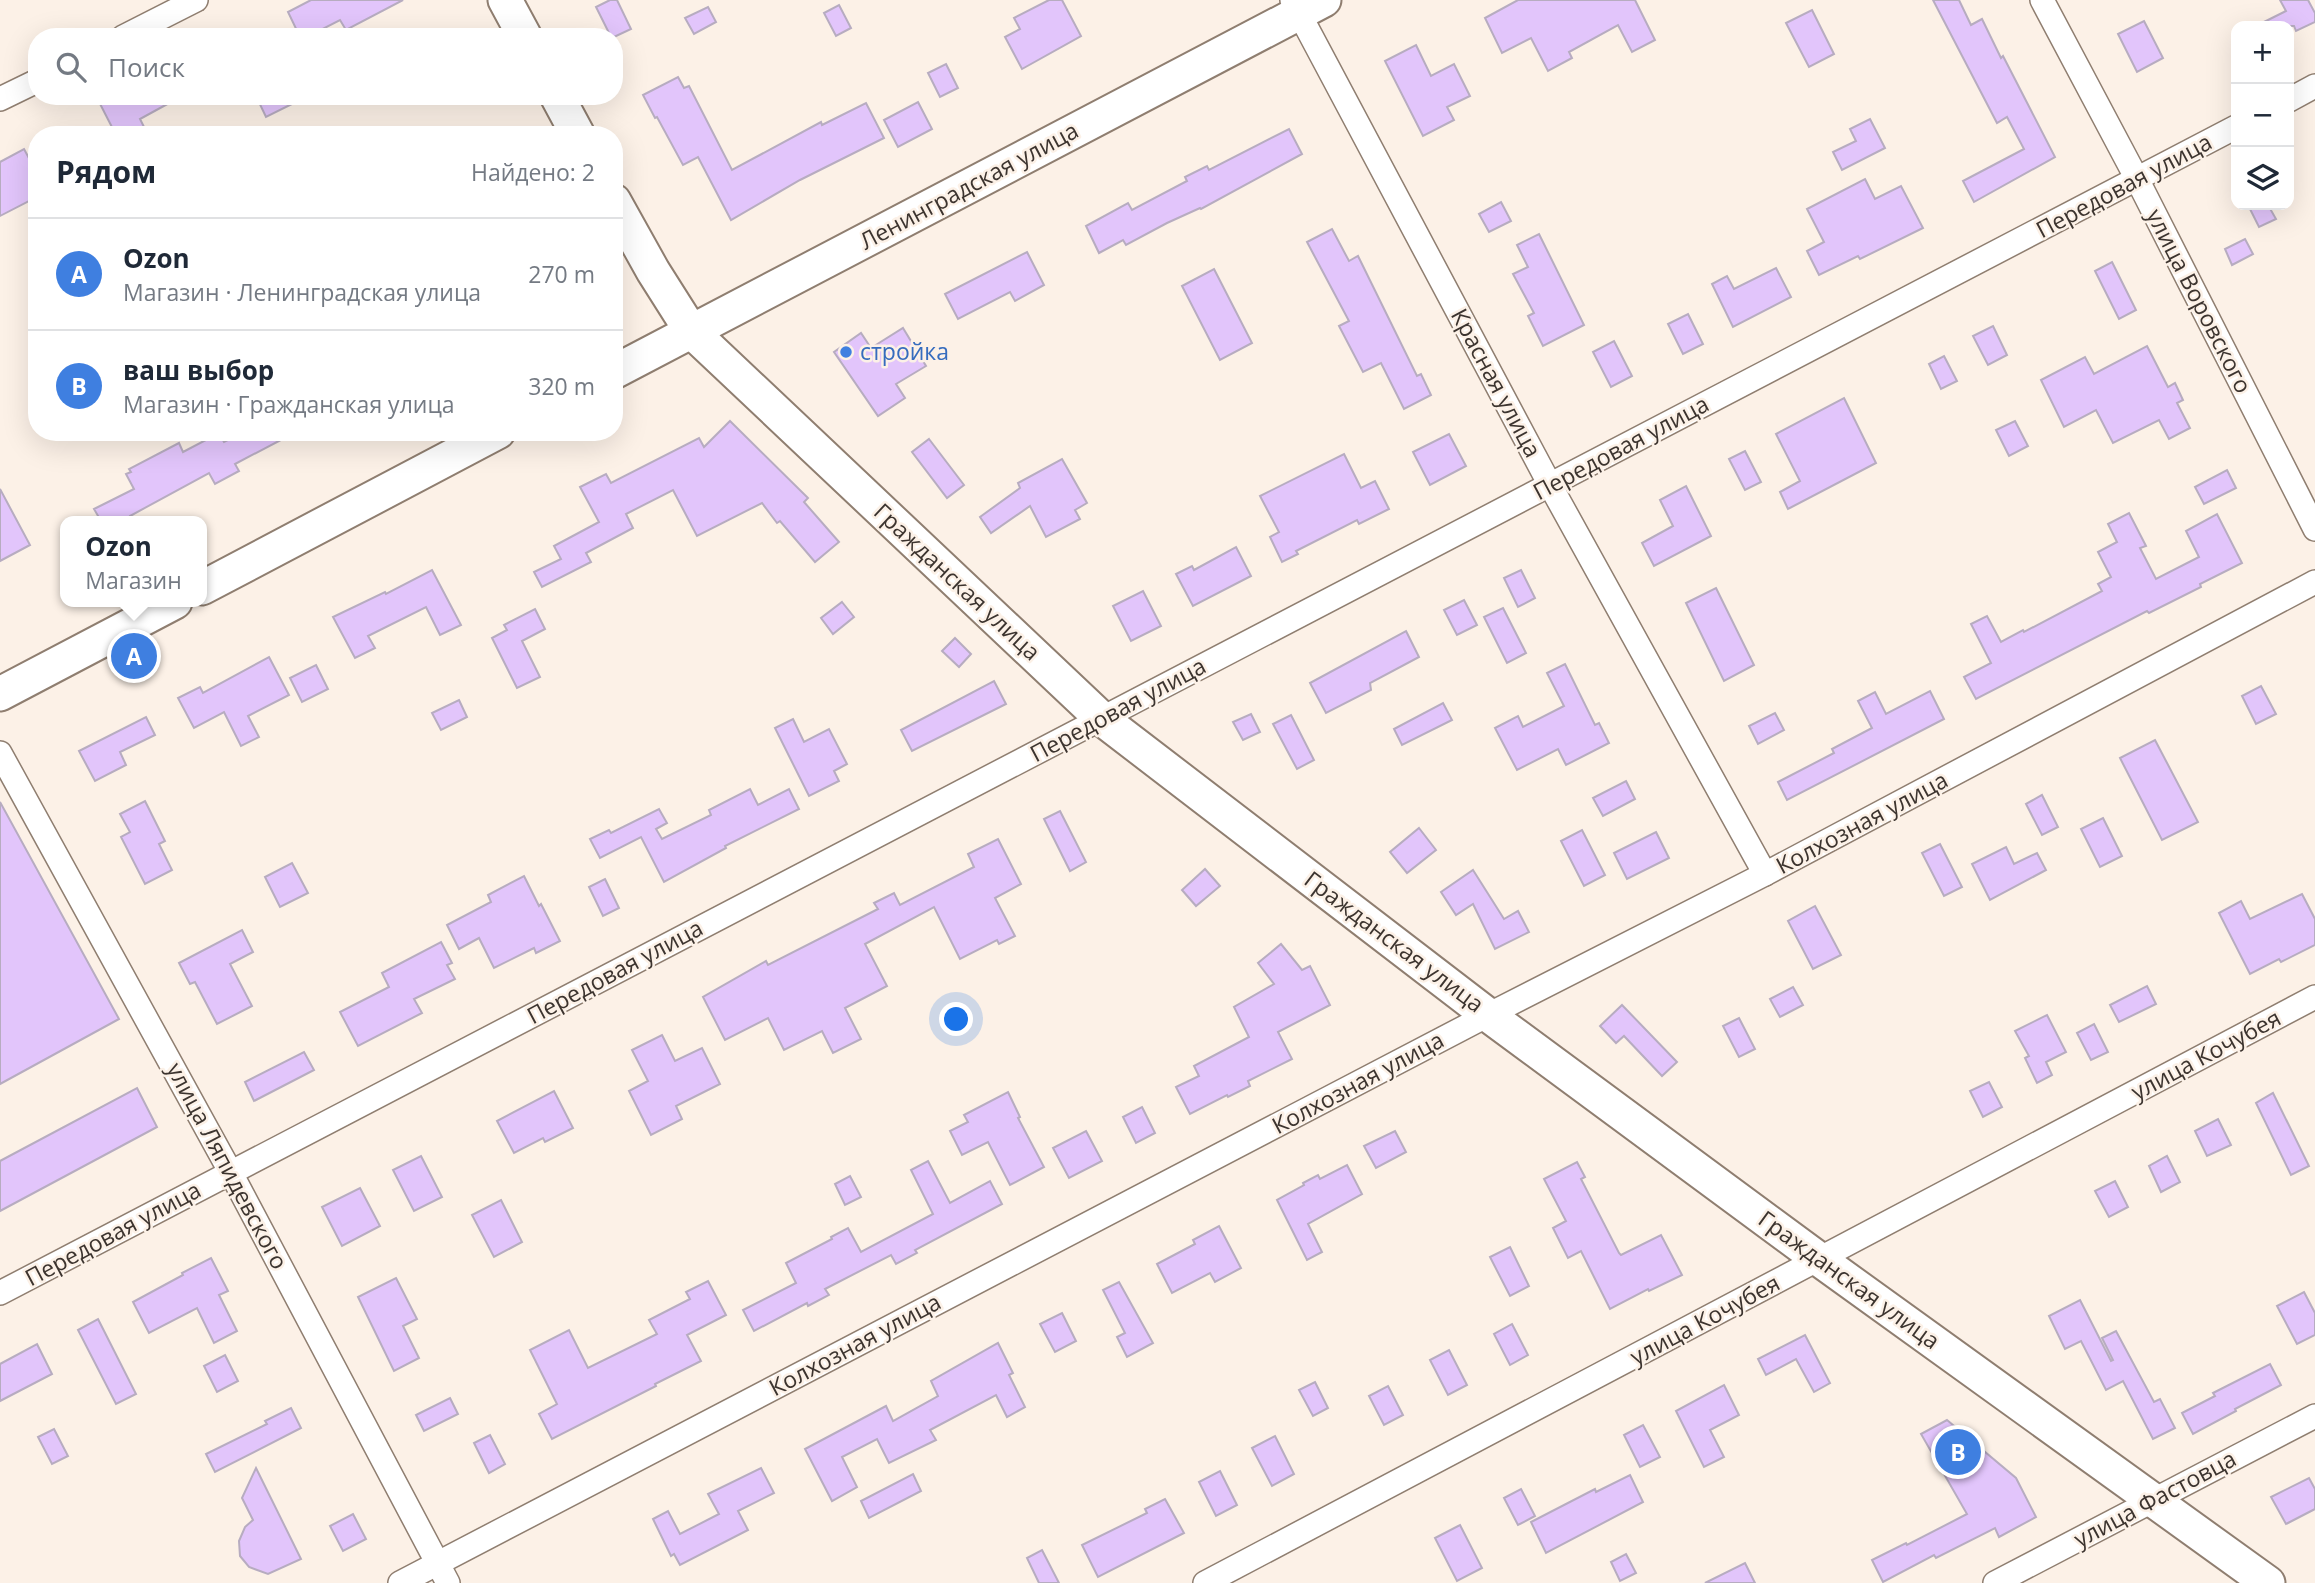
<!DOCTYPE html>
<html lang="ru">
<head>
<meta charset="utf-8">
<style>
  body { margin:0; font-family:"Open Sans",sans-serif; background:#f6f6f7; color:#1f2937 }
  .controls { position:absolute; right:21px; top:21px; display:grid; overflow:hidden; border-radius:14px; box-shadow:0 7px 28px #0002 }
  .controls button { width:63px; height:63px; display:grid; place-items:center; padding:0; border:0; border-bottom:2px solid #e0e1e3; background:#fff; color:#1f2937; font:35px sans-serif }
  .you { position:absolute; left:957px; top:1020px; width:24px; height:24px; margin:-18px; border:5px solid #fff; border-radius:50%; background:#1a73e8; box-shadow:0 0 0 10px #1a73e833 }
  .badge { display:grid; place-items:center; width:46px; height:46px; border-radius:50%; background:#0b8043; color:#fff; font-size:23px; font-weight:700 }
  .pin { position:absolute; translate:-50% -50%; border:4px solid #fff; box-shadow:0 2px 7px #0006 }
  .popup { position:absolute; left:60px; top:516px; width:147px; height:91px; box-sizing:border-box; display:grid; place-content:center; border-radius:14px; background:#fff; filter:drop-shadow(0 2px 5px #0005); font-size:23px; white-space:nowrap; color:#747a83 }
  .popup b { font-size:26px; color:#1f2937 }
  .popup::after { content:''; position:absolute; left:50%; top:100%; margin-left:-14px; border:14px solid transparent; border-top-color:#fff }
  .list { margin:0; padding:0; list-style:none }
  h2 { display:flex; justify-content:space-between; align-items:center; height:91px; margin:0; padding:0 28px; font-size:30px }
  h2 small { font-size:23px; font-weight:400; color:#747a83 }
  .list li { display:grid; grid-template-columns:46px 1fr auto; gap:21px; align-items:center; box-sizing:border-box; height:112px; padding:0 28px; border-top:2px solid #e0e1e3 }
  .list b { display:block; font-size:26px; white-space:nowrap }
  .list p { margin:0; font-size:23px; white-space:nowrap; color:#747a83 }
  .list em { font-size:23px; font-style:normal; color:#747a83 }
  .icon { flex:none; width:38px; height:38px; fill:none; stroke:currentColor; stroke-width:2; stroke-linecap:round; stroke-linejoin:round }
  .map { position:relative; flex:none; width:2315px; height:1583px; overflow:hidden }
  .search { position:absolute; background:#fff; box-shadow:0 7px 28px #0002; left:28px; top:28px; width:595px; height:77px; display:flex; align-items:center; gap:18px; box-sizing:border-box; padding:0 24px; border-radius:28px; color:#747a83; font-size:26px }
  .panel { position:absolute; background:#fff; box-shadow:0 7px 28px #0002; left:28px; top:126px; width:595px; height:315px; border-radius:28px }
  .map>svg:first-child { display:block }
  .building { fill:#e2c5fb; stroke:#b7acc0; stroke-width:2 }
  .lines { fill:none; stroke-linecap:round; stroke-linejoin:round }
  .street-casing { stroke:#8f7e70; stroke-width:26 }
  .secondary-casing { stroke:#8f7e70; stroke-width:37 }
  .street { stroke:#fff; stroke-width:23 }
  .secondary { stroke:#fff; stroke-width:33 }
  .shop-dot { fill:#3f7fe0; stroke:#fcf1e7; stroke-width:2.5 }
  .labels { text-anchor:middle; stroke-width:5; stroke-linejoin:round; paint-order:stroke }
  .street-label { font-size:23px; fill:#3c342f; stroke:#fcf1e7 }
  .shop-label { font-size:23px; fill:#366cbe; stroke:#fcf1e7; text-anchor:start }
</style>
</head>
<body>
<div class="map">
<svg width="2315" height="1583" viewBox="0 0 2315 1583">
  <rect width="100%" height="100%" fill="#fcf1e7"/>
  <g class="building">
    <polygon points="311,0 403,0 346,30 340,20 307,37 300,37 288,12"/>
    <polygon points="610,0 617,0 631,29 614,37 611,37 596,7"/>
    <polygon points="1049,0 1062,0 1081,36 1022,69 1005,37 1020,29 1014,18"/>
    <polygon points="1518,0 1635,0 1655,40 1632,52 1618,25 1569,52 1572,58 1548,71 1531,38 1502,53 1485,18"/>
    <polygon points="1933,0 1959,0 1971,25 1982,19 2001,58 2003,56 2055,157 1974,202 1963,181 2024,149 2007,117 1997,123"/>
    <polygon points="2280,0 2308,0 2315,13 2315,22 2296,31 2294,26 2256,26 2286,11"/>
    <polygon points="839,5 851,28 836,36 824,13"/>
    <polygon points="708,7 716,22 694,34 685,18"/>
    <polygon points="1812,10 1834,54 1809,67 1786,23"/>
    <polygon points="2144,21 2163,58 2137,72 2118,34"/>
    <polygon points="1416,45 1431,76 1454,64 1470,96 1447,107 1454,120 1423,136 1385,61"/>
    <polygon points="946,64 958,88 940,97 928,73"/>
    <polygon points="678,77 684,88 689,86 732,170 821,122 822,125 866,103 884,138 800,180 731,220 698,157 683,165 657,117 655,118 643,95"/>
    <polygon points="96,96 182,96 140,119 148,135 116,135"/>
    <polygon points="256,96 308,96 266,117"/>
    <polygon points="918,102 932,129 898,147 884,120"/>
    <polygon points="1870,119 1885,148 1842,170 1833,152 1856,141 1850,129"/>
    <polygon points="1289,129 1302,154 1201,209 1200,208 1167,223 1126,245 1123,240 1099,253 1086,226 1128,203 1132,210 1187,181 1185,177 1207,166 1209,170"/>
    <polygon points="24,149 37,173 37,197 0,216 0,162"/>
    <polygon points="1865,179 1875,199 1901,186 1923,228 1860,259 1858,256 1819,275 1807,251 1824,242 1807,209"/>
    <polygon points="1501,202 1511,221 1489,232 1479,214"/>
    <polygon points="2248,205 2268,205 2276,219 2259,227"/>
    <polygon points="1332,229 1349,261 1358,256 1417,376 1421,374 1431,395 1404,409 1381,363 1363,372 1339,326 1349,321 1307,242"/>
    <polygon points="1539,234 1584,325 1543,346 1528,316 1534,313 1513,274 1528,267 1517,245"/>
    <polygon points="2245,239 2253,254 2232,265 2225,249"/>
    <polygon points="1027,252 1044,285 1015,301 1010,292 958,319 945,294"/>
    <polygon points="2112,262 2136,310 2119,319 2095,271"/>
    <polygon points="1776,268 1791,297 1733,327 1712,284 1727,276 1734,289"/>
    <polygon points="1214,269 1252,343 1220,360 1182,286"/>
    <polygon points="1688,314 1703,344 1683,354 1668,324"/>
    <polygon points="1993,326 2007,355 1988,365 1973,336"/>
    <polygon points="903,328 926,366 896,384 905,398 878,416 834,352 861,333 871,348"/>
    <polygon points="1614,341 1632,376 1611,387 1593,352"/>
    <polygon points="2147,346 2168,387 2175,383 2183,400 2177,403 2190,428 2169,439 2159,420 2113,443 2096,410 2064,427 2041,380 2085,357 2094,374"/>
    <polygon points="1944,356 1957,381 1941,389 1929,364"/>
    <polygon points="1844,398 1876,463 1788,509 1780,492 1800,481 1776,434"/>
    <polygon points="730,421 808,498 804,502 839,542 815,562 780,521 777,523 762,503 697,536 673,490 626,514 633,528 586,553 591,562 542,587 534,572 561,559 554,546 599,522 580,487 606,474 611,483 699,438 704,447"/>
    <polygon points="2015,421 2028,446 2009,456 1996,430"/>
    <polygon points="244,432 296,432 235,464 239,471 215,484 209,473 130,516 132,521 101,521 94,509 134,489 126,474 131,472 129,469 179,443 183,452 219,433 224,442"/>
    <polygon points="1449,434 1466,466 1430,485 1413,452"/>
    <polygon points="929,439 964,485 947,498 912,452"/>
    <polygon points="1745,451 1761,482 1745,490 1729,459"/>
    <polygon points="1344,454 1361,488 1375,481 1389,509 1359,524 1357,520 1296,551 1298,554 1282,562 1270,537 1279,532 1260,496"/>
    <polygon points="1062,459 1087,503 1075,510 1080,519 1046,537 1030,506 991,533 980,517 1020,488 1018,483"/>
    <polygon points="2227,470 2236,488 2204,504 2195,487"/>
    <polygon points="1686,486 1711,536 1654,566 1642,543 1673,526 1660,500"/>
    <polygon points="0,489 30,545 0,561"/>
    <polygon points="2129,513 2146,546 2140,548 2156,579 2199,557 2186,531 2217,514 2242,563 2200,584 2201,587 2149,613 2147,611 1976,699 1964,677 1991,663 1971,624 1987,616 2001,642 2023,630 2024,632 2102,591 2098,584 2111,577 2098,552 2117,542 2108,524"/>
    <polygon points="1236,547 1251,576 1193,606 1176,574 1192,566 1194,570"/>
    <polygon points="432,570 461,625 440,635 426,607 368,636 375,648 355,658 333,617 385,592 386,594"/>
    <polygon points="1521,570 1535,598 1518,607 1504,578"/>
    <polygon points="1716,588 1754,665 1724,681 1686,603"/>
    <polygon points="1143,591 1161,626 1131,641 1113,606"/>
    <polygon points="1464,600 1477,625 1457,635 1444,610"/>
    <polygon points="842,602 854,617 833,634 821,618"/>
    <polygon points="1503,608 1526,653 1507,663 1484,617"/>
    <polygon points="535,609 545,629 522,641 540,677 517,688 492,638 507,630 504,625"/>
    <polygon points="1406,631 1419,657 1370,683 1371,690 1326,713 1310,683"/>
    <polygon points="955,638 971,654 959,667 942,651"/>
    <polygon points="269,657 289,695 248,716 259,737 241,746 224,712 194,728 178,698 200,687 203,693"/>
    <polygon points="1565,664 1595,725 1599,723 1609,743 1566,765 1558,749 1517,770 1495,728 1518,716 1523,727 1564,706 1547,673"/>
    <polygon points="316,665 328,689 302,702 290,678"/>
    <polygon points="994,681 1006,704 912,751 901,730"/>
    <polygon points="2261,686 2276,714 2256,724 2242,696"/>
    <polygon points="1930,691 1944,719 1787,800 1778,782 1834,753 1832,749 1872,728 1858,701 1875,692 1886,714"/>
    <polygon points="459,700 467,717 441,730 432,713"/>
    <polygon points="1443,703 1452,720 1402,745 1394,729"/>
    <polygon points="1775,713 1784,730 1758,744 1749,726"/>
    <polygon points="1251,714 1260,732 1243,740 1233,722"/>
    <polygon points="1291,715 1314,760 1297,769 1273,724"/>
    <polygon points="146,717 155,735 120,752 126,765 95,781 79,751"/>
    <polygon points="793,719 804,742 829,729 847,764 834,771 839,781 809,796 775,728"/>
    <polygon points="2155,740 2198,822 2162,840 2120,758"/>
    <polygon points="1626,781 1635,799 1603,816 1593,798"/>
    <polygon points="750,789 758,805 789,789 799,809 725,846 726,848 664,882 641,837 600,858 590,839 609,830 611,833 659,809 667,823 656,829 662,839 711,815 709,810"/>
    <polygon points="2042,795 2058,827 2042,835 2026,804"/>
    <polygon points="145,801 165,841 159,844 172,870 145,884 121,837 130,832 120,814"/>
    <polygon points="0,802 119,1019 0,1084"/>
    <polygon points="1060,811 1086,862 1070,871 1044,819"/>
    <polygon points="2103,818 2122,856 2100,867 2081,829"/>
    <polygon points="1419,828 1436,850 1407,873 1390,852"/>
    <polygon points="1582,830 1605,875 1584,886 1561,841"/>
    <polygon points="1656,832 1669,858 1627,879 1614,853"/>
    <polygon points="998,839 1021,884 995,898 1015,936 999,944 997,940 960,959 934,907 865,944 887,986 845,1008 861,1039 833,1053 822,1031 784,1050 768,1018 725,1040 703,997 766,961 768,965 878,909 874,903 894,893 900,905 974,867 968,854"/>
    <polygon points="1940,844 1962,887 1944,896 1922,853"/>
    <polygon points="2006,847 2014,864 2037,853 2046,870 1990,900 1972,864"/>
    <polygon points="292,863 308,893 280,907 265,877"/>
    <polygon points="1205,869 1220,886 1196,906 1182,890"/>
    <polygon points="1473,870 1504,919 1518,911 1529,932 1495,949 1473,904 1456,915 1441,892"/>
    <polygon points="524,876 539,906 541,904 560,941 536,953 534,948 494,968 479,938 459,949 447,925 491,902 488,895"/>
    <polygon points="605,879 619,908 603,916 589,887"/>
    <polygon points="2302,894 2315,919 2315,945 2281,962 2279,959 2250,974 2219,913 2241,901 2250,919"/>
    <polygon points="1815,906 1841,955 1813,969 1788,921"/>
    <polygon points="242,930 253,952 230,964 252,1006 217,1024 195,982 190,984 179,963"/>
    <polygon points="441,942 452,963 447,965 455,979 414,999 422,1013 358,1046 340,1012 389,987 382,973"/>
    <polygon points="1281,944 1302,970 1310,966 1330,1005 1278,1032 1292,1059 1248,1081 1250,1086 1228,1097 1227,1095 1190,1114 1176,1087 1199,1076 1194,1066 1249,1037 1234,1007 1274,984 1258,963"/>
    <polygon points="2147,986 2156,1004 2119,1022 2110,1005"/>
    <polygon points="1793,987 1803,1005 1780,1017 1770,999"/>
    <polygon points="1622,1005 1677,1062 1662,1076 1624,1036 1616,1043 1600,1026"/>
    <polygon points="2047,1015 2066,1052 2046,1062 2052,1075 2037,1083 2025,1058 2029,1056 2015,1031"/>
    <polygon points="1739,1018 1755,1049 1739,1057 1723,1026"/>
    <polygon points="2094,1024 2108,1052 2091,1060 2077,1033"/>
    <polygon points="662,1035 675,1061 702,1048 720,1084 676,1106 682,1119 651,1135 629,1091 648,1081 632,1050"/>
    <polygon points="304,1052 314,1070 254,1101 245,1082"/>
    <polygon points="1989,1082 2002,1107 1983,1117 1970,1091"/>
    <polygon points="137,1088 157,1127 0,1211 0,1161"/>
    <polygon points="554,1091 573,1128 545,1142 543,1138 514,1153 497,1121"/>
    <polygon points="1008,1092 1020,1117 1018,1118 1044,1167 1010,1185 988,1142 962,1155 950,1131 968,1122 964,1115"/>
    <polygon points="2273,1093 2309,1166 2291,1175 2256,1103"/>
    <polygon points="1142,1107 1155,1133 1136,1143 1123,1117"/>
    <polygon points="2218,1119 2231,1145 2207,1156 2195,1131"/>
    <polygon points="1086,1131 1102,1161 1069,1178 1053,1148"/>
    <polygon points="1395,1131 1406,1152 1376,1168 1364,1146"/>
    <polygon points="421,1156 442,1197 414,1211 393,1170"/>
    <polygon points="2167,1156 2180,1182 2161,1192 2149,1166"/>
    <polygon points="928,1161 950,1203 990,1181 1002,1204 915,1250 917,1253 896,1264 891,1255 825,1289 829,1295 808,1306 807,1303 754,1331 743,1310 796,1283 786,1263 832,1239 831,1237 848,1228 861,1252 933,1214 911,1170"/>
    <polygon points="1577,1162 1585,1177 1581,1179 1619,1253 1621,1255 1661,1235 1682,1275 1649,1291 1648,1289 1610,1309 1581,1251 1568,1258 1553,1228 1566,1221 1544,1179"/>
    <polygon points="1347,1165 1362,1194 1308,1224 1322,1252 1307,1260 1277,1200 1304,1185 1303,1183 1318,1175 1320,1179"/>
    <polygon points="850,1176 861,1197 845,1205 835,1184"/>
    <polygon points="2115,1181 2128,1207 2109,1217 2095,1191"/>
    <polygon points="360,1188 380,1226 342,1246 322,1207"/>
    <polygon points="501,1200 522,1242 494,1257 472,1215"/>
    <polygon points="1219,1226 1241,1268 1215,1282 1210,1273 1172,1293 1157,1264 1195,1244 1193,1240"/>
    <polygon points="1510,1247 1529,1286 1510,1296 1490,1257"/>
    <polygon points="211,1258 228,1291 219,1295 237,1331 214,1343 197,1308 149,1333 133,1302 183,1275 182,1273"/>
    <polygon points="396,1278 417,1319 403,1326 419,1358 394,1371 358,1297"/>
    <polygon points="708,1281 726,1315 687,1335 701,1361 655,1384 656,1386 552,1439 539,1414 557,1404 530,1350 569,1330 588,1368 657,1334 649,1320 690,1299 686,1292"/>
    <polygon points="1119,1282 1153,1343 1127,1357 1117,1337 1125,1333 1103,1290"/>
    <polygon points="2304,1292 2315,1313 2315,1335 2297,1344 2277,1306"/>
    <polygon points="2080,1300 2111,1361 2113,1360 2102,1338 2116,1331 2154,1402 2160,1399 2175,1428 2153,1439 2123,1381 2106,1390 2081,1341 2065,1349 2049,1316"/>
    <polygon points="1062,1313 1076,1341 1055,1352 1040,1324"/>
    <polygon points="98,1319 136,1394 116,1404 78,1330"/>
    <polygon points="1512,1324 1528,1355 1510,1365 1494,1334"/>
    <polygon points="1805,1335 1830,1383 1814,1392 1796,1359 1766,1375 1758,1359"/>
    <polygon points="998,1343 1013,1373 1009,1375 1025,1407 1007,1417 996,1395 930,1430 936,1440 889,1463 877,1439 842,1457 857,1487 832,1501 805,1449 886,1406 893,1421 938,1396 931,1381"/>
    <polygon points="37,1344 52,1374 0,1401 0,1364"/>
    <polygon points="1449,1350 1467,1385 1448,1395 1430,1360"/>
    <polygon points="225,1355 238,1381 217,1392 204,1366"/>
    <polygon points="2270,1364 2281,1385 2235,1409 2236,1411 2193,1434 2182,1413 2215,1396 2213,1393"/>
    <polygon points="1315,1382 1328,1408 1313,1416 1299,1390"/>
    <polygon points="1724,1385 1739,1415 1710,1430 1724,1457 1704,1467 1676,1411"/>
    <polygon points="1388,1386 1403,1415 1384,1425 1369,1396"/>
    <polygon points="450,1398 458,1414 424,1431 416,1415"/>
    <polygon points="291,1408 301,1428 215,1472 206,1454 267,1424 265,1421"/>
    <polygon points="1947,1420 2016,1478 2036,1517 1999,1537 1995,1528 1936,1558 1934,1555 1883,1582 1872,1560 1906,1543 1907,1545 1967,1514 1921,1434"/>
    <polygon points="1643,1425 1660,1457 1640,1467 1624,1435"/>
    <polygon points="54,1429 68,1456 52,1464 38,1437"/>
    <polygon points="490,1435 505,1464 489,1473 474,1443"/>
    <polygon points="1275,1436 1294,1474 1272,1486 1252,1448"/>
    <polygon points="256,1468 301,1559 268,1574 249,1567 240,1556 239,1541 245,1527 253,1520 242,1498"/>
    <polygon points="761,1468 774,1493 738,1511 748,1530 680,1565 674,1554 671,1556 653,1519 668,1511 680,1534 719,1514 708,1494"/>
    <polygon points="1220,1471 1237,1505 1216,1516 1199,1482"/>
    <polygon points="913,1474 921,1491 869,1518 861,1501"/>
    <polygon points="1630,1475 1643,1502 1546,1553 1531,1522 1595,1489 1596,1492"/>
    <polygon points="2309,1478 2315,1489 2315,1509 2286,1524 2271,1497"/>
    <polygon points="1521,1489 1535,1516 1518,1525 1504,1498"/>
    <polygon points="1165,1499 1184,1533 1098,1577 1082,1545 1147,1513 1145,1509"/>
    <polygon points="353,1514 366,1539 343,1551 330,1526"/>
    <polygon points="1460,1525 1482,1568 1457,1581 1435,1538"/>
    <polygon points="1042,1550 1059,1583 1039,1583 1027,1558"/>
    <polygon points="1626,1554 1636,1573 1620,1581 1611,1562"/>
    <polygon points="1745,1563 1755,1583 1705,1583"/>
  </g>
  <g class="lines">
    <defs>
      <g id="street">
        <polyline points="1292,0 1550,485 1765,874"/>
        <polyline points="2042,0 2137,179 2315,529"/>
        <polyline points="123,37 196,0"/>
        <polyline points="0,99 37,81"/>
        <polyline points="2289,100 2315,86"/>
        <polyline points="0,753 231,1173 448,1583"/>
        <polyline points="0,1293 2236,127"/>
        <polyline points="400,1583 1488,1015 1765,874 2315,582"/>
        <polyline points="1205,1583 2315,997"/>
        <polyline points="1995,1583 2315,1416"/>
      </g>
      <g id="secondary">
        <polyline points="505,0 525,37"/>
        <polyline points="557,96 578,135"/>
        <polyline points="614,201 653,271 691,331 1102,719 1488,1015 1820,1260 2268,1583"/>
        <polyline points="614,372 1324,0"/>
        <polyline points="202,588 498,432"/>
        <polyline points="0,694 175,602"/>
      </g>
    </defs>
    <use href="#street" class="street-casing"/>
    <use href="#secondary" class="secondary-casing"/>
    <use href="#street" class="street"/>
    <use href="#secondary" class="secondary"/>
  </g>
  <circle class="shop-dot" cx="846" cy="352" r="7"/>
  <g class="labels">
    <g class="street-label">
      <text transform="translate(969 186) rotate(-28)" y="8">Ленинградская улица</text>
      <text transform="translate(2124 186) rotate(-28)" y="8">Передовая улица</text>
      <text transform="translate(2199 301) rotate(63)" y="8">улица Воровского</text>
      <text transform="translate(1496 383) rotate(62)" y="8">Красная улица</text>
      <text transform="translate(1621 448) rotate(-28)" y="8">Передовая улица</text>
      <text transform="translate(957 582) rotate(43)" y="8">Гражданская улица</text>
      <text transform="translate(1118 710) rotate(-28)" y="8">Передовая улица</text>
      <text transform="translate(1862 823) rotate(-28)" y="8">Колхозная улица</text>
      <text transform="translate(1394 942) rotate(37)" y="8">Гражданская улица</text>
      <text transform="translate(615 972) rotate(-28)" y="8">Передовая улица</text>
      <text transform="translate(2206 1055) rotate(-28)" y="8">улица Кочубея</text>
      <text transform="translate(1358 1083) rotate(-28)" y="8">Колхозная улица</text>
      <text transform="translate(227 1166) rotate(62)" y="8">улица Ляпидевского</text>
      <text transform="translate(113 1234) rotate(-28)" y="8">Передовая улица</text>
      <text transform="translate(1849 1280) rotate(36)" y="8">Гражданская улица</text>
      <text transform="translate(1705 1320) rotate(-28)" y="8">улица Кочубея</text>
      <text transform="translate(855 1345) rotate(-28)" y="8">Колхозная улица</text>
      <text transform="translate(2155 1499) rotate(-28)" y="8">улица Фастовца</text>
    </g>
    <g class="shop-label">
      <text x="860" y="360">стройка</text>
    </g>
  </g>
</svg>
<div class="controls">
<button>+</button>
<button>−</button>
<button><svg class="icon" aria-label="layers" viewBox="0 0 24 24"><path d="M12 4l9 5-9 5-9-5zM3 14l9 5 9-5"/></svg></button>
</div>
<div class="you"></div>
<div class="pin badge" style="left:134px;top:656px;background:#3f7fe0">A</div>
<div class="popup"><b>Ozon</b>Магазин</div>
<div class="pin badge" style="left:1958px;top:1452px;background:#3f7fe0">B</div>
<div class="search"><svg class="icon" aria-label="search" viewBox="0 0 24 24"><circle cx="10" cy="10" r="6"/><path d="M15 15l6 6"/></svg>Поиск</div>
<section class="panel">
<h2>Рядом<small>Найдено: 2</small></h2>
<ul class="list">
<li><span class="badge" style="background:#3f7fe0">A</span><div><b>Ozon</b><p>Магазин · Ленинградская улица</p></div><em>270 m</em></li>
<li><span class="badge" style="background:#3f7fe0">B</span><div><b>ваш выбор</b><p>Магазин · Гражданская улица</p></div><em>320 m</em></li>
</ul>
</section>
</div>
</body>
</html>
